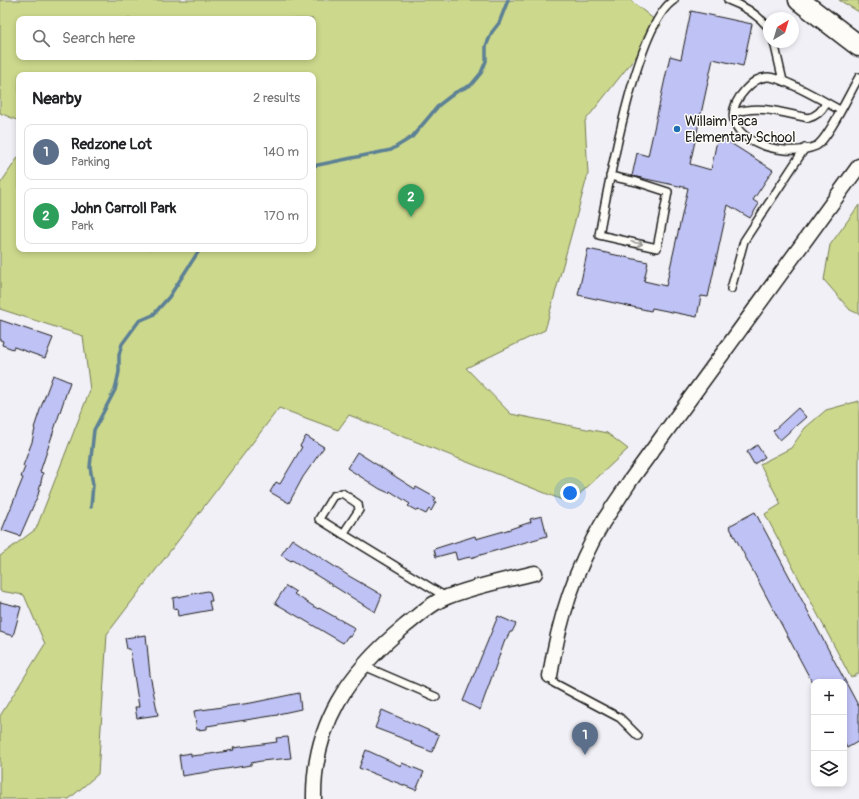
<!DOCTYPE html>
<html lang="en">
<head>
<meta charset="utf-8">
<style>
  body { margin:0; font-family:Pangolin,sans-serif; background:#f6f6f6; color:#202124 }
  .controls { position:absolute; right:12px; bottom:12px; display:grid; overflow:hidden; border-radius:8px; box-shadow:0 2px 6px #0003 }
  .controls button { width:36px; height:36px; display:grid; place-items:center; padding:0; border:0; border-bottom:1px solid #e0e0e0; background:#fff; color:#202124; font:20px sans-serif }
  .compass { position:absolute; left:763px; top:12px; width:36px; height:36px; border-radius:50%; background:#fff; box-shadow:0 2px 6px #0003; rotate:38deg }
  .you { position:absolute; left:570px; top:493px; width:14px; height:14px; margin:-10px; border:3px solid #fff; border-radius:50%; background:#1a73e8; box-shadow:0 0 0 6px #1a73e833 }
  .badge { display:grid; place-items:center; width:26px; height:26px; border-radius:50%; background:#1f6fb2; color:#fff; font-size:13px; font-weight:700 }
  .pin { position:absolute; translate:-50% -33px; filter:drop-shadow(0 1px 2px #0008) }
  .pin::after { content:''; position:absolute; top:21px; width:14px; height:12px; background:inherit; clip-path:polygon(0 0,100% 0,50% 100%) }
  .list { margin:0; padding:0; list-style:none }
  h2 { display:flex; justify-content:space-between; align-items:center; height:52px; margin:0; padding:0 16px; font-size:17px }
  h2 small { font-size:13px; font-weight:400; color:#757577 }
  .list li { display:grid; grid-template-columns:26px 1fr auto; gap:12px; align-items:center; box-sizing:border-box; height:56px; margin:0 8px 8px; padding:0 8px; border:1px solid #e0e0e0; border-radius:8px }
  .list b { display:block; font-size:15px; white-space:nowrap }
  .list p { margin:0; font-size:13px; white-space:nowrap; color:#757577 }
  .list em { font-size:13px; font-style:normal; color:#757577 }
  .icon { flex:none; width:22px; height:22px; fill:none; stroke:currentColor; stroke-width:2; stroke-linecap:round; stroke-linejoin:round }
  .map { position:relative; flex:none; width:859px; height:799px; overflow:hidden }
  .search { position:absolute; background:#fff; box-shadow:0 2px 6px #0003; left:16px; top:16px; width:300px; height:44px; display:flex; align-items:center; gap:10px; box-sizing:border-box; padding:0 14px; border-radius:8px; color:#757577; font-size:15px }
  .panel { position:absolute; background:#fff; box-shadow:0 2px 6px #0003; left:16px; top:72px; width:300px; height:180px; border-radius:8px }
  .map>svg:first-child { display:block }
  .green { fill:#ccd88c; stroke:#747a54; fill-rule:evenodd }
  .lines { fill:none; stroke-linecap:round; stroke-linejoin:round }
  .stream { stroke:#5c8095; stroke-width:3.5 }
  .building { fill:#bfc2f4; stroke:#1c1c1c }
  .lane-casing { stroke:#1c1c1c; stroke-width:10 }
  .street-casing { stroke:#1c1c1c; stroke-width:17 }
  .secondary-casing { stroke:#1c1c1c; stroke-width:23 }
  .lane { stroke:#fdfcf7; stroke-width:7 }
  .street { stroke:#fdfcf7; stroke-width:14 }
  .secondary { stroke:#fdfcf7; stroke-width:20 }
  .oneway { stroke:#989794 }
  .poi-dot { fill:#1f6fb2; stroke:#fdfcf7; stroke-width:1.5 }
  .labels { text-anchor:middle; stroke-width:3; stroke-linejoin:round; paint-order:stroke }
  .poi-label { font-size:14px; fill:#1c1c1c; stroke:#fdfcf7; text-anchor:start }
</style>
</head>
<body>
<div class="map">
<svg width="859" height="799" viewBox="0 0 859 799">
  <rect width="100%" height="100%" fill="#f1f0f6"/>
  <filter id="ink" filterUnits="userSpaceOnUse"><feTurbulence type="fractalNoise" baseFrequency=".025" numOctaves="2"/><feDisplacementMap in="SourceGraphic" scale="8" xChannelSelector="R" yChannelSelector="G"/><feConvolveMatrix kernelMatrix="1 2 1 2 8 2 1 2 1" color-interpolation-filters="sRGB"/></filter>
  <g filter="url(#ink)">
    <g class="green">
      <path d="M0,0H630L661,25L585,121L588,174L545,330L466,368L511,414L607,433L628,449L570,503L349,415L338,430L279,408L107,634L98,774L69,799H0V716L45,644L24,595L0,591V556L36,529L90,390L83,336L0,309V184L19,156V249H313V75H19V121L0,113ZM19,19H313V57H19Z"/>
      <polygon points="839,0 859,0 859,12"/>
      <polygon points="859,205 859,314 850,310 824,280 830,245"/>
      <polygon points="859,401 859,673 851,678 765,514 781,504 760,464 791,448 805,428 826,410"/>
    </g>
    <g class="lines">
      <g class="stream">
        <polyline points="313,166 391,150 412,137 439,105 456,92 471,85 481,73 486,61 486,46 492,32 499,23 508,0"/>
        <polyline points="91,507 93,485 90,467 94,430 115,390 119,372 119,355 122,344 139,321 153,315 169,297 200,249"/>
      </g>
    </g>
    <g class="building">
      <polygon points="691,11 752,24 743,66 713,59 690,164 711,170 716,145 721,137 773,170 753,200 759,204 750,218 728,205 708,297 701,296 697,317 652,308 651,311 578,295 588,249 648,262 644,281 666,286 688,188 632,176 637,153 648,156 670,56 681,59"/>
      <polygon points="0,320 53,338 45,358 14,347 13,349 2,345 3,341 0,340"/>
      <polygon points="53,375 70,382 40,472 43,473 38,495 20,536 2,530 23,478 21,477 25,467 23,466 32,442 35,429 34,428 41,407"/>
      <polygon points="798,408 806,417 780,440 773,431"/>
      <polygon points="306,436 324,447 303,477 289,503 270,492 276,482 280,484 302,447 300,446"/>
      <polygon points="757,445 765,457 754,464 747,452"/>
      <polygon points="357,452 415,489 416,487 436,498 434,501 436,502 431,511 429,509 426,514 418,510 417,511 408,506 410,504 390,491 389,493 380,489 347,468"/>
      <polygon points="755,512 859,707 859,741 847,748 844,742 844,682 812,682 729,526"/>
      <polygon points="542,516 547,536 470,558 470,557 457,560 455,552 436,557 434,549 475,536 476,539 504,531 531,522 530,519"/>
      <polygon points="292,539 349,576 382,595 375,612 292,560 291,561 281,555"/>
      <polygon points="286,586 296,592 294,594 318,609 319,608 353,627 355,629 350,637 348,636 343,643 275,603"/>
      <polygon points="207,591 210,592 212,601 209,601 211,610 178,616 177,608 174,609 173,598"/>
      <polygon points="0,602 21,607 13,636 0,632"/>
      <polygon points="498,616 516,624 512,632 510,632 506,640 505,640 480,710 463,701"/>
      <polygon points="146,635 150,675 158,715 137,718 135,707 139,707 136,688 130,649 127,649 125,638"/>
      <polygon points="299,693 301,709 278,714 278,715 207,726 207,729 197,730 194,711 251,703"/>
      <polygon points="382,710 439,735 432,752 411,744 412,742 375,728"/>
      <polygon points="288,737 291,758 261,761 251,763 251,765 182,776 179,755 191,753 191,756 210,754 234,750 233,748 277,742 276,738"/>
      <polygon points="366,750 401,766 402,763 424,772 416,790 359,768"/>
    </g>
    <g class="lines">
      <defs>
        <g id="lane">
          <path d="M728,0C745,6 757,14 769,28"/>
          <polyline points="774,42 783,81"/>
          <path d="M840,110C825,102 783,77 768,77C759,77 751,83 745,90C704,135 781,161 816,146C828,140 851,90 859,77"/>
          <path d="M734,113C759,104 783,113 808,118C817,116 822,111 826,103"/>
          <path d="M610,176L637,182L668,192L657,248L599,235C608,188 636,24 674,0"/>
          <polyline points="731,289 744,241 805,148"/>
          <polygon points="342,493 358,504 359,510 343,534 319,519 333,496"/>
          <polyline points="343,534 446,597"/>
          <polyline points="364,666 436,697"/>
          <polyline points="550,676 554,683 620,718 638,736"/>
        </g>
        <g id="street">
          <path d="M550,676C558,623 575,569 603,522C612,508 621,495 630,481L859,166"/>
          <path d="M314,799C313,724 348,673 405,626C418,616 431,603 447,597C475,586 505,580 535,573"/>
        </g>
        <polyline id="secondary" points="799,0 859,46"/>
      </defs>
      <use href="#lane" class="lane-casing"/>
      <use href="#street" class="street-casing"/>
      <use href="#secondary" class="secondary-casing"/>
      <use href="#lane" class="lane"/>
      <use href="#street" class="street"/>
      <use href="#secondary" class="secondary"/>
    </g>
    <defs><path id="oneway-shaft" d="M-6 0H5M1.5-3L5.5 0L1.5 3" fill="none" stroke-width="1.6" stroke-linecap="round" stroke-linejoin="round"/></defs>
    <use class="oneway" href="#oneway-shaft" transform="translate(637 243) rotate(12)"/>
  </g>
  <circle class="poi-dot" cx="677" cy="129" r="4"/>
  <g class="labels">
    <g class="poi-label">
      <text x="685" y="126">Willaim Paca<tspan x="685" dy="16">Elementary School</tspan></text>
    </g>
  </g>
</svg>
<div class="controls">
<button>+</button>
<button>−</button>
<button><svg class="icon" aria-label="layers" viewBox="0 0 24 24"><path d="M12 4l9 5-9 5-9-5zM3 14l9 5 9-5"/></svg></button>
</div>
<svg class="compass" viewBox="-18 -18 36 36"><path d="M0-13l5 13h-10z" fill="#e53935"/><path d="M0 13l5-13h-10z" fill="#757577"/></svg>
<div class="you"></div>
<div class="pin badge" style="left:585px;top:755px;background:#5c6f8a">1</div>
<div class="pin badge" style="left:411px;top:217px;background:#2e9e5b">2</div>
<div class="search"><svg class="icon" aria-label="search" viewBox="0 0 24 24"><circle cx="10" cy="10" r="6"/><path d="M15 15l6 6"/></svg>Search here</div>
<section class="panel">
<h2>Nearby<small>2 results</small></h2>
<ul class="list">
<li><span class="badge" style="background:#5c6f8a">1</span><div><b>Redzone Lot</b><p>Parking</p></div><em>140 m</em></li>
<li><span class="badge" style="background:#2e9e5b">2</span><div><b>John Carroll Park</b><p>Park</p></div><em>170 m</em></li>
</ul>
</section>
</div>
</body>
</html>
